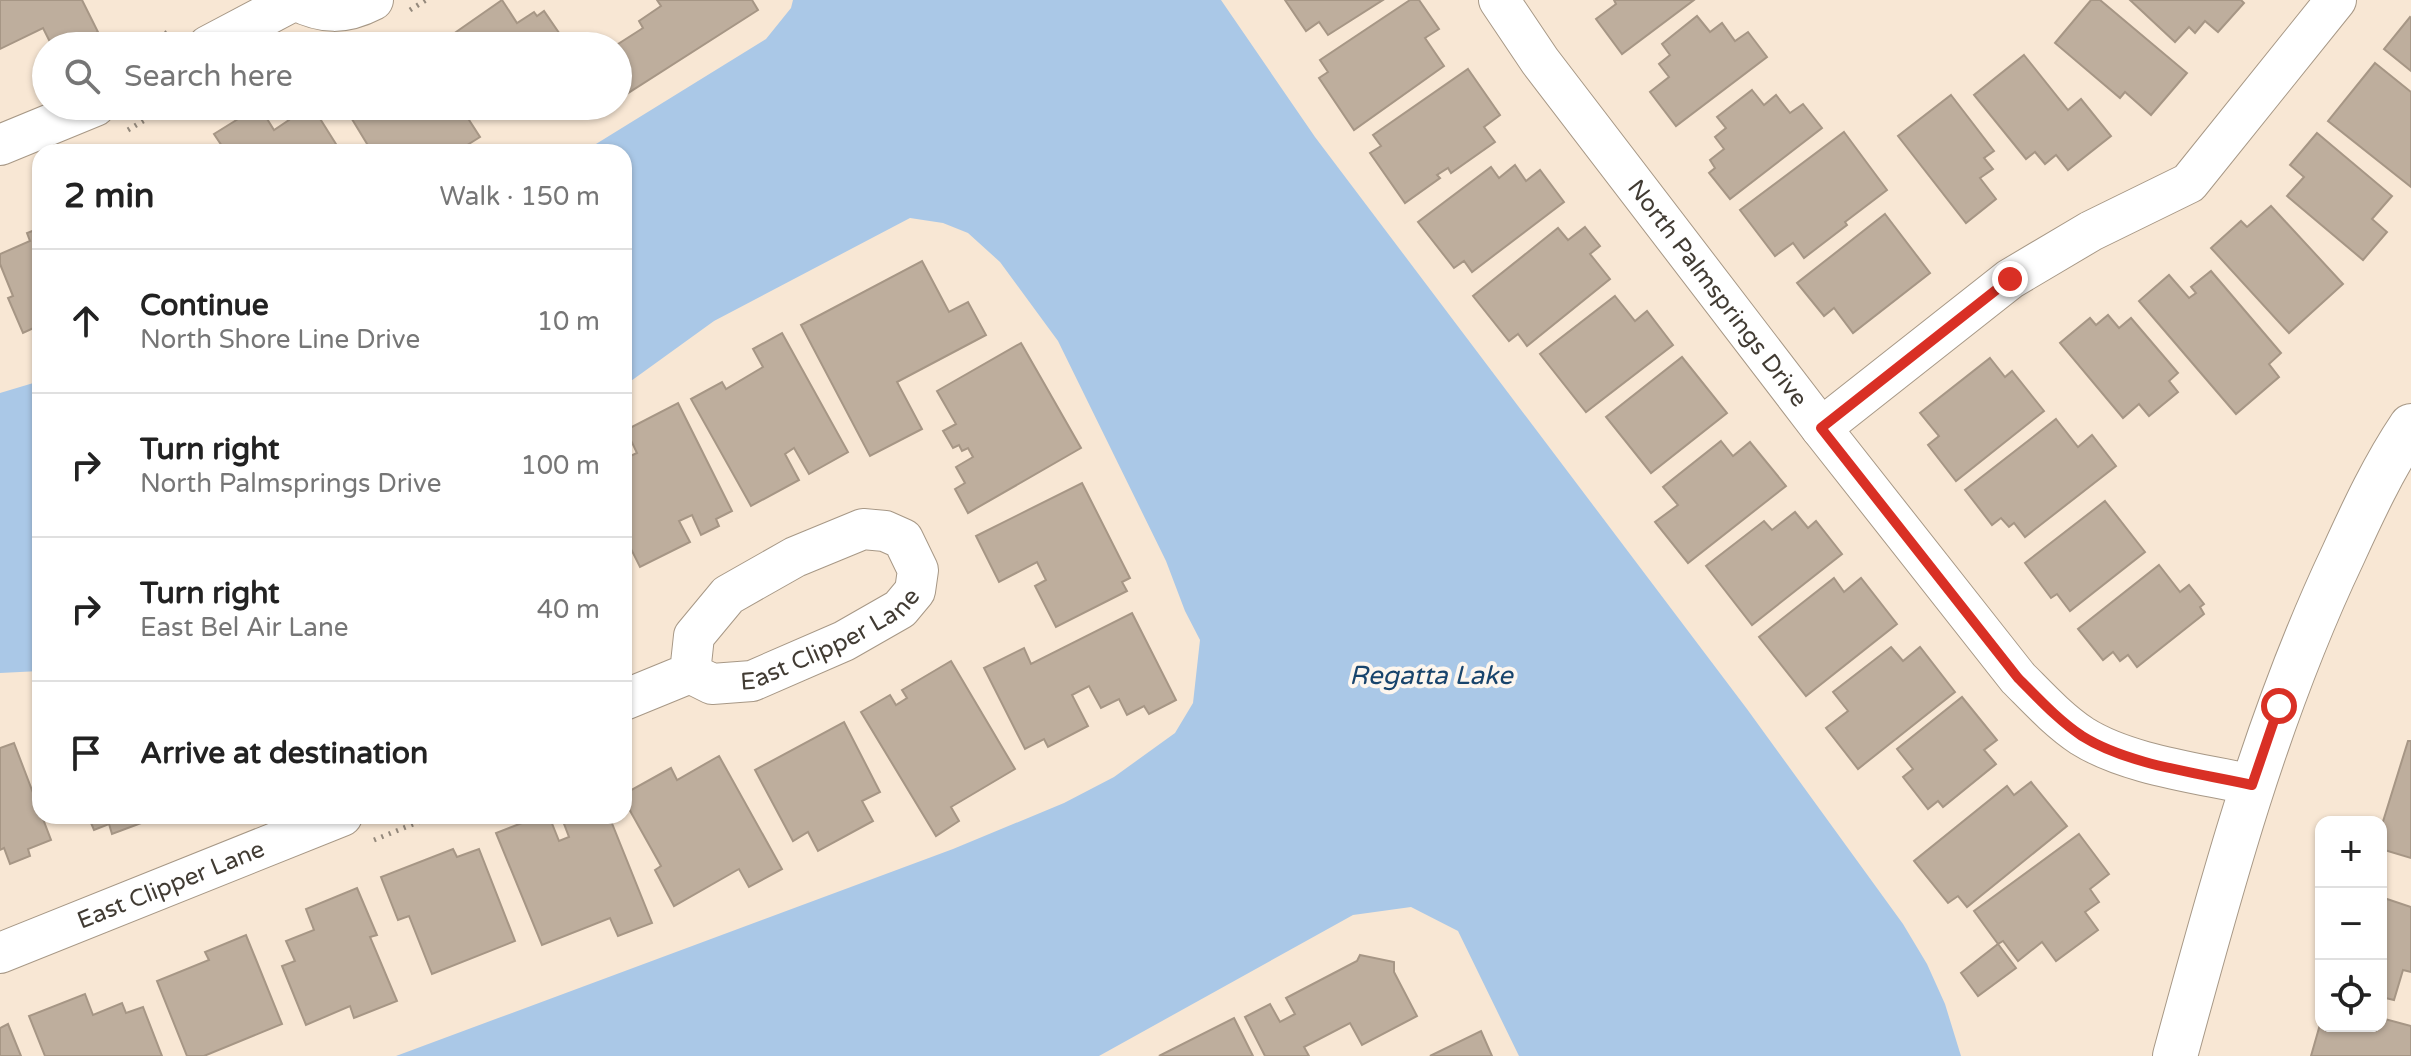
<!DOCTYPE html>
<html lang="en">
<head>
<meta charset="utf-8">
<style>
  body { margin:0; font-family:"Varela Round",sans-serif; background:#f2f2f2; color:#222 }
  .controls { position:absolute; right:24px; bottom:24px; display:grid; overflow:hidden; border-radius:16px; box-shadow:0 2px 6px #0004 }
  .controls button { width:72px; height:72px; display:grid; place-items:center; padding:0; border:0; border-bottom:2px solid #e0e0e0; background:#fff; color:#222; font:40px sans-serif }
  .stop { position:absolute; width:24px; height:24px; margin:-18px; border:6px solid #d93025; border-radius:50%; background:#fff }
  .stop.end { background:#d93025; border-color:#fff; box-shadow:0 2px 8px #0008 }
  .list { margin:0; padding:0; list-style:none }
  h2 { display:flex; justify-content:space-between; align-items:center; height:104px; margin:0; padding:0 32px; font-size:34px }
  h2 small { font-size:26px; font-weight:400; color:#767676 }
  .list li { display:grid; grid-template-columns:52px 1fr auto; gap:24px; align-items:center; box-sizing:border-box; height:144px; padding:0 32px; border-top:2px solid #e0e0e0 }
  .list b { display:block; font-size:30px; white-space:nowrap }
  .list p { margin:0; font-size:26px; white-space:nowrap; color:#767676 }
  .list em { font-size:26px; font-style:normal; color:#767676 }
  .icon { flex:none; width:44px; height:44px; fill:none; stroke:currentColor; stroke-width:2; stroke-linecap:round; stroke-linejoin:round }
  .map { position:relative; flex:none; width:2411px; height:1056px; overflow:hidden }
  .search { position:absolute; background:#fff; box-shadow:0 2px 6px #0004; left:32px; top:32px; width:600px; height:88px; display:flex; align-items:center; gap:20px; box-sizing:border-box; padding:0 28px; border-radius:44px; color:#767676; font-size:30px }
  .panel { position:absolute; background:#fff; box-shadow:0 2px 6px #0004; left:32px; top:144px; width:600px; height:680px; border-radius:24px }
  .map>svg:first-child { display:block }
  .water { fill:#aac8e7 }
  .building { fill:#beae9d; stroke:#a69685; stroke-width:2 }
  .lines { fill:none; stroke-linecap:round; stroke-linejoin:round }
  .minor-casing { stroke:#a79886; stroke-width:42 }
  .tertiary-casing { stroke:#a79886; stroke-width:46 }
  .path { stroke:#94897c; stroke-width:5; stroke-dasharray:2 6; stroke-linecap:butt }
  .minor { stroke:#fff; stroke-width:40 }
  .tertiary { stroke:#fff; stroke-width:44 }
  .route { stroke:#d93025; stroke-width:10 }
  .labels { text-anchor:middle; stroke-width:8; stroke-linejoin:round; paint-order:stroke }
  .street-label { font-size:24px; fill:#413b33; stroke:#fdf6ee }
  .water-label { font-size:26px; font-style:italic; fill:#18446c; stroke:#fdf6ee }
</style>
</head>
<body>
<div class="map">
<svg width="2411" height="1056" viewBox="0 0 2411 1056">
  <rect width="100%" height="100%" fill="#f8e7d4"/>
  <g class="water">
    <polygon points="793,0 1221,0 1315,137 1747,709 1903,924 1927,964 1945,1004 1961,1056 1519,1056 1458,931 1411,907 1353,915 1099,1056 396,1056 953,849 1064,803 1114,777 1175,733 1193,703 1200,640 1185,611 1166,561 1058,341 1000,262 968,233 943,223 910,218 714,321 624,386 624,152 583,152 766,39 791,8"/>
    <polygon points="40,381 40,671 0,673 0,393"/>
  </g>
  <g class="building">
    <polygon points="0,0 82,0 98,32 70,46 52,46 43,28 0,49"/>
    <polygon points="502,0 517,23 534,12 537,16 544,11 568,46 450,46 446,39"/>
    <polygon points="657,0 752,0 758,10 625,95 618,84 618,46 615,46 643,28 639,21 661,6"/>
    <polygon points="1285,0 1383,0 1328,35 1319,22 1306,31"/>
    <polygon points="1410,0 1419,0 1439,29 1425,38 1444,66 1354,130 1319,78 1328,72 1320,60"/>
    <polygon points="1614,0 1694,0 1622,54 1596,19 1616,4"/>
    <polygon points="2091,0 2100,0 2187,73 2151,115 2125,92 2120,98 2055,43"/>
    <polygon points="2130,0 2241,0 2244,3 2218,32 2205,21 2195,33 2189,27 2175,42"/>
    <polygon points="1697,16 1710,32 1722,23 1735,41 1748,32 1767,57 1676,126 1650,92 1669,77 1659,64 1670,55 1662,44"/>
    <polygon points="2410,17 2411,18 2411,71 2384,49"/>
    <polygon points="2024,55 2068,110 2081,99 2111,136 2068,170 2056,155 2045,164 2035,152 2026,159 1974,95"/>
    <polygon points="2375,63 2411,92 2411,187 2328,121"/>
    <polygon points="1468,69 1500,115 1484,127 1495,142 1451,173 1448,168 1437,175 1440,178 1405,203 1370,153 1381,146 1373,135"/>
    <polygon points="1752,90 1764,105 1776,95 1790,113 1803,104 1822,128 1730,199 1709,173 1715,168 1710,160 1724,149 1715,137 1726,128 1717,117"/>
    <polygon points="1951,95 1994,151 1984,158 1993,169 1980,178 1996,199 1966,223 1898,136"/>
    <polygon points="259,106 274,130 289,120 280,106 312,106 341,152 226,152 214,134"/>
    <polygon points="344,106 460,106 480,137 456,152 372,152"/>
    <polygon points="1844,132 1887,190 1845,222 1847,225 1804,258 1793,243 1775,256 1740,210"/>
    <polygon points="2317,133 2392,196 2372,219 2387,232 2363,260 2287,196 2304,177 2290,165"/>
    <polygon points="1515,165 1526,181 1540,170 1564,202 1472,272 1464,261 1454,268 1418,222 1491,167 1499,178"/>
    <polygon points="2271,206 2343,284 2289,333 2211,248 2241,221 2247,227"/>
    <polygon points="1885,214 1930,273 1853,333 1834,308 1824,316 1797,283"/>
    <polygon points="1585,227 1600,246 1590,254 1610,279 1527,346 1518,334 1509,341 1473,296 1558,228 1568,240"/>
    <polygon points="40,228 40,325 23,333 8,298 13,296 0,264 0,254 30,241 27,233"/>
    <polygon points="922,261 949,312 968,302 986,335 897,382 922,429 870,456 801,325"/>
    <polygon points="2211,271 2281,353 2269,364 2279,377 2236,414 2139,301 2169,275 2189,298 2196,293 2191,287"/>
    <polygon points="1615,296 1635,321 1647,311 1673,345 1586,412 1540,354"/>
    <polygon points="2108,315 2119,328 2131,318 2178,373 2169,381 2178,392 2149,416 2139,404 2123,418 2060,343 2090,318 2096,325"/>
    <polygon points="782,333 848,452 809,474 794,448 785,454 799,480 751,506 691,399 722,382 726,389 763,367 753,349"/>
    <polygon points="1021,343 1081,448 968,513 955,489 965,483 956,467 973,457 968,448 962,451 959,445 953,448 943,431 956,424 937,391"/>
    <polygon points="1682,357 1727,413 1651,473 1606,417"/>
    <polygon points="1990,358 2005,377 2012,371 2044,411 1956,481 1928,445 1939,436 1920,413"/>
    <polygon points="678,403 732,511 716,519 719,526 701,535 692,515 679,521 690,542 640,567 624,535 624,459 637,453 626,430"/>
    <polygon points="2056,419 2078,447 2092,435 2116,466 2025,537 2014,523 2009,527 2001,518 1992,525 1965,490"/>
    <polygon points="1721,441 1733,456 1750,442 1786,486 1688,563 1655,522 1678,505 1663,487"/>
    <polygon points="1082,483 1130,578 1122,582 1127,591 1056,627 1035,586 1046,580 1037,562 999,582 976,536"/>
    <polygon points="2105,501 2145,552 2070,611 2057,594 2051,598 2025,563"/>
    <polygon points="1795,512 1808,528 1816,521 1842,554 1752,625 1706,566 1764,521 1772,530"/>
    <polygon points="2159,565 2180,592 2189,585 2204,604 2200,607 2204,614 2137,667 2128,655 2120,661 2113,652 2103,660 2078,629"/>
    <polygon points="1834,578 1844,592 1861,578 1897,624 1806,696 1759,637"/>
    <polygon points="1132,613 1176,700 1149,714 1144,706 1127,715 1119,699 1101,708 1089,686 1072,695 1088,726 1048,747 1044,739 1025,749 984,668 1024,648 1031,664"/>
    <polygon points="1891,647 1903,661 1920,647 1955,692 1858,769 1826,728 1848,711 1833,692"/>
    <polygon points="951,661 1015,769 951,807 959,821 936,836 861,712 890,695 896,705 907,698 902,690"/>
    <polygon points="1962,697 1997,740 1984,750 1996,764 1943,807 1938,801 1928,809 1903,777 1913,769 1897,749"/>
    <polygon points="844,722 880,792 862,801 873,821 818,851 808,832 793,841 755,770"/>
    <polygon points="2408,741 2411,741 2411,858 2381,849 2381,828"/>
    <polygon points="14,743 51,840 28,849 30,856 10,864 4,848 0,850 0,748"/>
    <polygon points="719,756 782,869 749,887 739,869 674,906 655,870 661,866 624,800 624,794 671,768 677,780"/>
    <polygon points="2031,782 2067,826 1967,907 1958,896 1948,903 1914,861 2007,786 2014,795"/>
    <polygon points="88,816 160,816 112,834 109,824 94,830"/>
    <polygon points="540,816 549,816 559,841 569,837 561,816 609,816 652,923 618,936 610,918 542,945 496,833"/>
    <polygon points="2079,834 2109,874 2090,889 2099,902 2085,912 2098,930 2056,961 2042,942 2018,961 2003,941 1998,944 1974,911"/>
    <polygon points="453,849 457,857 479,849 515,941 432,974 409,916 398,920 381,877"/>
    <polygon points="357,888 377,935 370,937 397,1001 354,1018 350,1006 306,1025 282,966 295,961 286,941 314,930 306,909"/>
    <polygon points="2381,897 2411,907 2411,972 2403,970 2394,1000 2381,997"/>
    <polygon points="246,935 282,1024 204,1056 187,1056 157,981 209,960 205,952"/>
    <polygon points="1998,944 2016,968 1978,996 1961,973"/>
    <polygon points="1360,955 1394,962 1394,972 1417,1016 1362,1045 1350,1023 1304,1047 1309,1056 1265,1056 1245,1017 1270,1004 1280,1022 1295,1014 1286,998 1357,961"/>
    <polygon points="85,994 93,1015 122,1003 126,1013 143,1007 162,1056 45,1056 29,1016"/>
    <polygon points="1234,1018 1253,1056 1159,1056"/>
    <polygon points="2381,1018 2411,1026 2411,1056 2311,1056 2321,1021 2321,1026 2381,1026"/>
    <polygon points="8,1024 21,1056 0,1056 0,1028"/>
    <polygon points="1481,1031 1492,1056 1430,1056"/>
  </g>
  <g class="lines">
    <defs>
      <g id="minor">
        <path id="s1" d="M1499,0L1540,61L1821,428L2018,678C2038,698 2058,720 2082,736C2128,765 2199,773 2252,785"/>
        <path d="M208,46L295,0C323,14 344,15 373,0"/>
        <polyline points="0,145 95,106"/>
        <polyline points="1821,428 2010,279 2091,231 2189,183 2336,0"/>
        <path id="s2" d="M624,700L690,673L712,684L752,681L844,641L900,609L915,591L918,570L903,539L885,531L863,529L795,557L728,595L694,636L690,673"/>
        <path id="s3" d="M0,953L342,816"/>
      </g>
      <path id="tertiary" d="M2175,1056C2221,886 2267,715 2343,555C2363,511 2384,466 2411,426"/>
    </defs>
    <use href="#minor" class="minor-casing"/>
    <use href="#tertiary" class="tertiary-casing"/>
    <g class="path">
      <polyline points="410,10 426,0"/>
      <polyline points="145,46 171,30"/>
      <polyline points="128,130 168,106"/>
      <polyline points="374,840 433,816"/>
    </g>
    <use href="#minor" class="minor"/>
    <use href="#tertiary" class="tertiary"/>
  </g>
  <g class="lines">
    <path class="route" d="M2010,279L1821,428L2018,678C2038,698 2058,720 2082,736C2128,765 2199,773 2252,785L2279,706"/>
  </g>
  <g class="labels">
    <g class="street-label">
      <text dy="8" stroke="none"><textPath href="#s1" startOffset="366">North Palmsprings Drive</textPath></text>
      <text dy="8" stroke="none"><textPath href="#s2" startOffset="224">East Clipper Lane</textPath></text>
      <text dy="8" stroke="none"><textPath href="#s3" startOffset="184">East Clipper Lane</textPath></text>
    </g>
    <g class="water-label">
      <text x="1431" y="684">Regatta Lake</text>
    </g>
  </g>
</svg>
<div class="controls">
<button>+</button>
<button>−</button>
<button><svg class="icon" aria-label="locate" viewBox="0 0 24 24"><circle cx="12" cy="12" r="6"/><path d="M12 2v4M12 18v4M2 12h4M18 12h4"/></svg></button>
</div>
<div class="stop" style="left:2279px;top:706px"></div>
<div class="stop end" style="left:2010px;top:279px"></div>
<div class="search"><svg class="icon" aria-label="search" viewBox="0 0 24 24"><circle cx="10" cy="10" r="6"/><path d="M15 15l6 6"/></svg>Search here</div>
<section class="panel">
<h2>2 min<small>Walk · 150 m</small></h2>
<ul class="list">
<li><svg class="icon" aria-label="ahead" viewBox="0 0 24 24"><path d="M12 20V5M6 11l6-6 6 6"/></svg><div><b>Continue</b><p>North Shore Line Drive</p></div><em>10 m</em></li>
<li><svg class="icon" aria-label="right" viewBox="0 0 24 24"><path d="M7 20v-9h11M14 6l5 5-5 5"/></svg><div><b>Turn right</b><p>North Palmsprings Drive</p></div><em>100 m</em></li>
<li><svg class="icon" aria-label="right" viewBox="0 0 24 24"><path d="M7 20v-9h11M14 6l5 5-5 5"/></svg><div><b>Turn right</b><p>East Bel Air Lane</p></div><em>40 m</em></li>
<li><svg class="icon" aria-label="arrive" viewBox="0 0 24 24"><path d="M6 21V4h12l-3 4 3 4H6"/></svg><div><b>Arrive at destination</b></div></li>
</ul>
</section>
</div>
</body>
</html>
